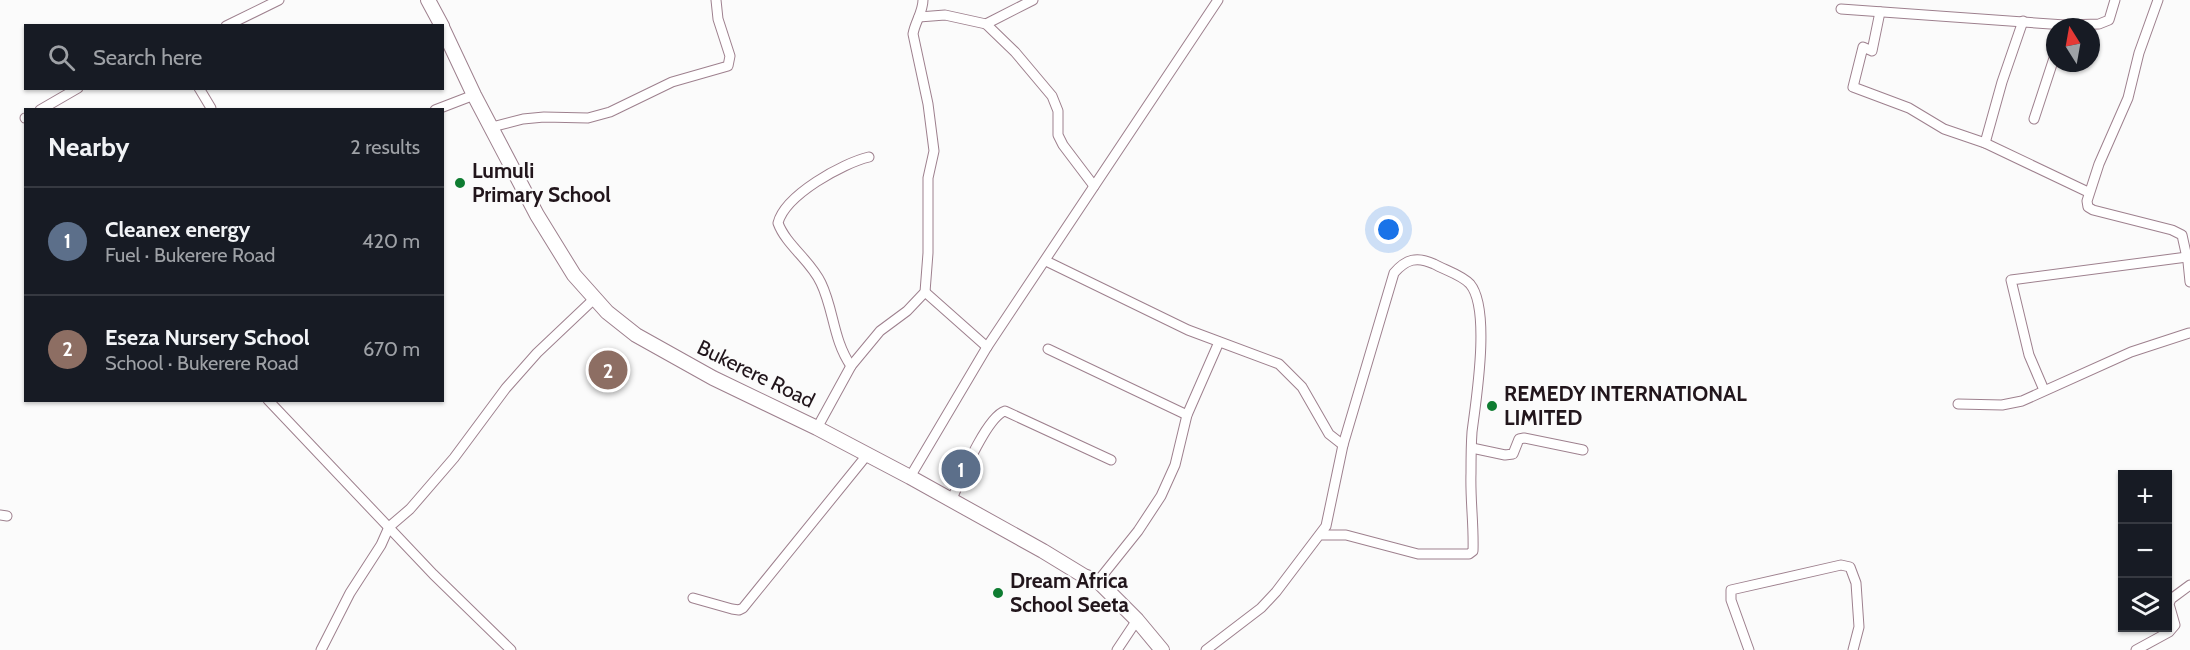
<!DOCTYPE html>
<html lang="en">
<head>
<meta charset="utf-8">
<style>
  body { margin:0; font-family:Cabin,sans-serif; background:#242831; color:#f1f3f6 }
  .controls { position:absolute; right:18px; bottom:18px; display:grid; overflow:hidden; border-radius:0px; box-shadow:0 2px 4px #0004 }
  .controls button { width:54px; height:54px; display:grid; place-items:center; padding:0; border:0; border-bottom:2px solid #363941; background:#171b24; color:#f1f3f6; font:30px sans-serif }
  .compass { position:absolute; left:2046px; top:18px; width:54px; height:54px; border-radius:50%; background:#171b24; box-shadow:0 2px 4px #0004; rotate:349deg }
  .you { position:absolute; left:1389px; top:230px; width:21px; height:21px; margin:-15px; border:4px solid #fff; border-radius:50%; background:#1a73e8; box-shadow:0 0 0 9px #1a73e833 }
  .badge { display:grid; place-items:center; width:39px; height:39px; border-radius:50%; background:#0e7c31; color:#fff; font-size:20px; font-weight:700 }
  .pin { position:absolute; translate:-50% -50%; border:3px solid #fff; box-shadow:0 2px 6px #0006 }
  .list { margin:0; padding:0; list-style:none }
  h2 { display:flex; justify-content:space-between; align-items:center; height:78px; margin:0; padding:0 24px; font-size:26px }
  h2 small { font-size:20px; font-weight:400; color:#9ea1a6 }
  .list li { display:grid; grid-template-columns:39px 1fr auto; gap:18px; align-items:center; box-sizing:border-box; height:108px; padding:0 24px; border-top:2px solid #363941 }
  .list b { display:block; font-size:22px; white-space:nowrap }
  .list p { margin:0; font-size:20px; white-space:nowrap; color:#9ea1a6 }
  .list em { font-size:20px; font-style:normal; color:#9ea1a6 }
  .icon { flex:none; width:33px; height:33px; fill:none; stroke:currentColor; stroke-width:2; stroke-linecap:round; stroke-linejoin:round }
  .map { position:relative; flex:none; width:2190px; height:650px; overflow:hidden }
  .search { position:absolute; background:#171b24; box-shadow:0 2px 4px #0004; left:24px; top:24px; width:420px; height:66px; display:flex; align-items:center; gap:15px; box-sizing:border-box; padding:0 21px; border-radius:0px; color:#9ea1a6; font-size:22px }
  .panel { position:absolute; background:#171b24; box-shadow:0 2px 4px #0004; left:24px; top:108px; width:420px; height:294px; border-radius:0px }
  .map>svg:first-child { display:block }
  .lines { fill:none; stroke-linecap:round; stroke-linejoin:round }
  .minor-casing { stroke:#9e808e; stroke-width:11 }
  .secondary-casing { stroke:#9e808e; stroke-width:16 }
  .minor { stroke:#fff; stroke-width:9 }
  .secondary { stroke:#fff; stroke-width:14 }
  .poi-dot { fill:#0e7c31; stroke:#fbfbfb; stroke-width:2 }
  .labels { text-anchor:middle; stroke-width:4.5; stroke-linejoin:round; paint-order:stroke }
  .poi-label { font-size:21px; font-weight:bold; fill:#22161c; stroke:#fbfbfb; text-anchor:start }
  .street-label { font-size:21px; fill:#22161c; stroke:#fbfbfb }
</style>
</head>
<body>
<div class="map">
<svg width="2190" height="650" viewBox="0 0 2190 650">
  <rect width="100%" height="100%" fill="#fbfbfb"/>
  <g class="lines">
    <defs>
      <g id="minor">
        <polyline points="2158,0 2139,53 2128,98 2099,164 2087,201 2088,207 2093,210 2172,230 2182,235 2188,262 2190,282"/>
        <polyline points="1841,9 2065,25 2099,24 2109,20 2115,0"/>
        <polyline points="1880,12 1872,51 1863,47 1853,87 1909,108 1944,129 1985,143 2088,192"/>
        <polyline points="919,17 945,15 986,24 1033,0"/>
        <polyline points="986,24 1015,52 1052,96 1058,111 1058,135 1063,145 1094,186"/>
        <polyline points="226,26 279,0"/>
        <polyline points="199,88 211,108"/>
        <polyline points="40,110 78,88"/>
        <polyline points="435,110 474,95"/>
        <polyline points="25,118 26,118"/>
        <polyline points="2034,119 2055,55"/>
        <polyline points="492,127 523,119 544,117 588,118 610,112 672,82 728,66 730,56 718,19 716,0"/>
        <polyline points="1985,143 2002,82 2023,21"/>
        <polyline points="1046,261 1188,330 1279,364 1302,387 1329,434 1343,445"/>
        <polyline points="925,292 987,347"/>
        <polyline points="1048,349 1187,415"/>
        <path d="M851,366C833,340 834,310 821,283C811,261 786,245 778,223C785,195 843,163 869,157"/>
        <polyline points="2044,390 2029,355 2011,280 2187,257"/>
        <polyline points="268,400 433,574 511,650"/>
        <polyline points="1958,404 2002,405 2022,401 2131,352 2189,333"/>
        <path d="M817,428L851,366L880,331L907,311L925,292L928,253V178L934,151L928,104L913,34C915,22 923,12 923,0"/>
        <polyline points="1472,448 1505,455 1513,454 1519,439 1524,438 1583,450"/>
        <polyline points="910,477 987,347 1218,0"/>
        <path d="M951,501C960,481 986,417 1005,411L1111,460"/>
        <polyline points="0,515 7,516"/>
        <polyline points="1098,581 1138,531 1161,496 1175,465 1187,415 1219,342"/>
        <polyline points="693,598 732,609 739,610 743,608 867,455"/>
        <polyline points="321,650 350,593 381,545 389,527 410,509 454,458 506,388 537,353 594,299"/>
        <polyline points="1117,650 1137,620"/>
        <path d="M1206,650L1261,608L1276,592L1326,526L1343,445L1394,273C1406,259 1417,256 1434,264C1445,270 1462,275 1470,284C1491,309 1476,400 1472,432C1471,446 1471,460 1471,473C1470,499 1474,525 1473,551L1469,554H1418L1346,535H1322"/>
        <polyline points="1749,650 1731,600 1731,590 1841,565 1850,567 1856,583 1859,627 1853,650"/>
        <polyline points="2136,650 2169,632 2175,625 2169,604 2171,599 2190,585"/>
      </g>
      <g id="secondary">
        <polyline points="428,0 442,26"/>
        <polyline points="442,27 474,95 537,215 574,275 607,312 636,335 713,378 817,428 910,477 1043,551 1084,576 1098,581 1137,620 1162,650"/>
      </g>
    </defs>
    <use href="#minor" class="minor-casing"/>
    <use href="#secondary" class="secondary-casing"/>
    <use href="#minor" class="minor"/>
    <use href="#secondary" class="secondary"/>
  </g>
  <g class="poi-dot">
    <circle cx="460" cy="183" r="6"/>
    <circle cx="1492" cy="406" r="6"/>
    <circle cx="998" cy="593" r="6"/>
  </g>
  <g class="labels">
    <g class="poi-label">
      <text x="472" y="178">Lumuli<tspan x="472" dy="24">Primary School</tspan></text>
      <text x="1504" y="401">REMEDY INTERNATIONAL<tspan x="1504" dy="24">LIMITED</tspan></text>
      <text x="1010" y="588">Dream Africa<tspan x="1010" dy="24">School Seeta</tspan></text>
    </g>
    <g class="street-label">
      <text transform="translate(756 374) rotate(26)" y="7">Bukerere Road</text>
    </g>
  </g>
</svg>
<div class="controls">
<button>+</button>
<button>−</button>
<button><svg class="icon" aria-label="layers" viewBox="0 0 24 24"><path d="M12 4l9 5-9 5-9-5zM3 14l9 5 9-5"/></svg></button>
</div>
<svg class="compass" viewBox="-18 -18 36 36"><path d="M0-13l5 13h-10z" fill="#e53935"/><path d="M0 13l5-13h-10z" fill="#9ea1a6"/></svg>
<div class="you"></div>
<div class="pin badge" style="left:961px;top:469px;background:#5c6f8a">1</div>
<div class="pin badge" style="left:608px;top:370px;background:#8d6e63">2</div>
<div class="search"><svg class="icon" aria-label="search" viewBox="0 0 24 24"><circle cx="10" cy="10" r="6"/><path d="M15 15l6 6"/></svg>Search here</div>
<section class="panel">
<h2>Nearby<small>2 results</small></h2>
<ul class="list">
<li><span class="badge" style="background:#5c6f8a">1</span><div><b>Cleanex energy</b><p>Fuel · Bukerere Road</p></div><em>420 m</em></li>
<li><span class="badge" style="background:#8d6e63">2</span><div><b>Eseza Nursery School</b><p>School · Bukerere Road</p></div><em>670 m</em></li>
</ul>
</section>
</div>
</body>
</html>
